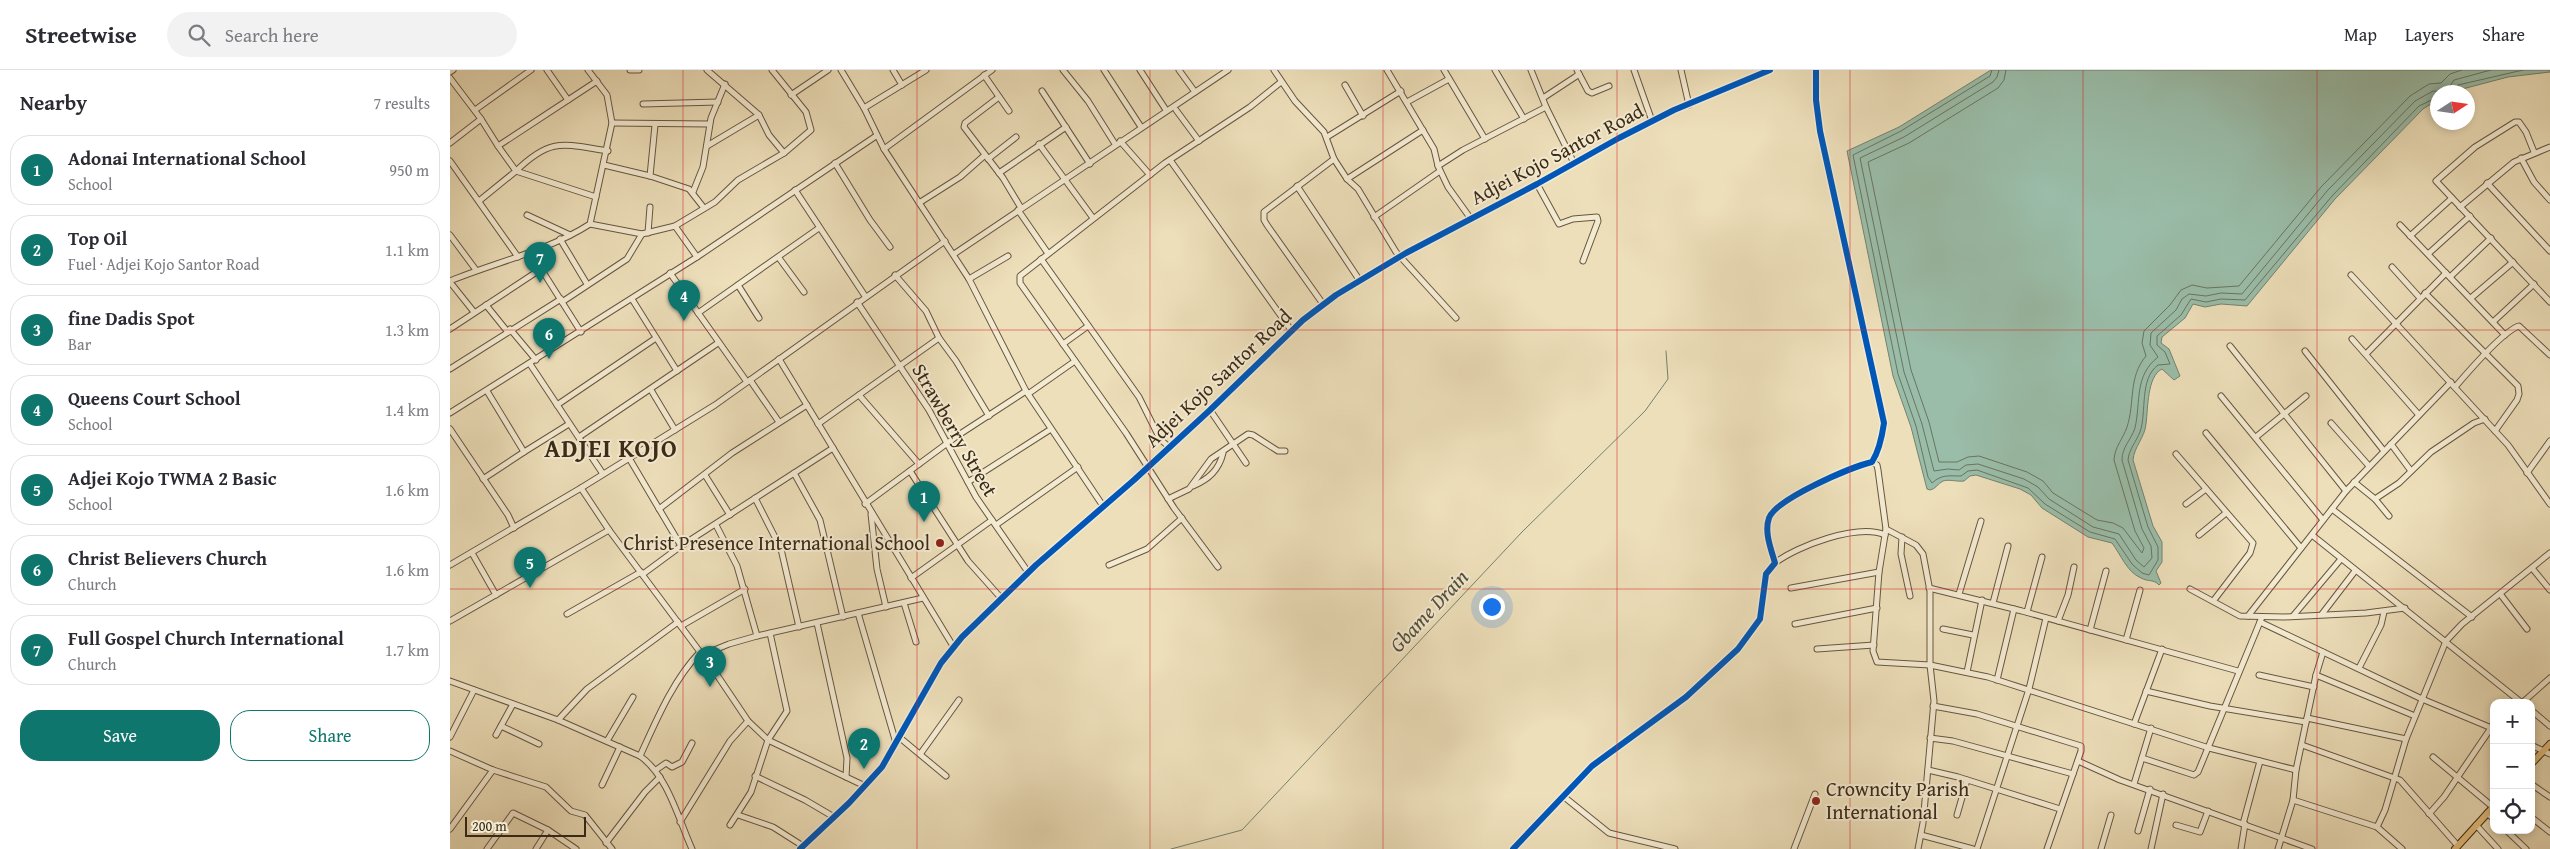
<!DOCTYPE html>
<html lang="en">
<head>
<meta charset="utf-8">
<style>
  body { margin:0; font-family:"Gentium Book Plus",serif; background:#f2f2f3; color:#2b2b33 }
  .controls { position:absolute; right:15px; bottom:15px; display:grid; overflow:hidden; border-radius:10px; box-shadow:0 2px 8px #0003 }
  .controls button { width:45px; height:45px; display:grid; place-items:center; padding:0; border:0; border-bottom:1px solid #e1e1e2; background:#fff; color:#2b2b33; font:25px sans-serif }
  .compass { position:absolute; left:1980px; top:15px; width:45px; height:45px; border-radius:50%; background:#fff; box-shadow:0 2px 8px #0003; rotate:78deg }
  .scale { position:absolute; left:15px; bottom:12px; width:121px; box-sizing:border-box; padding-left:5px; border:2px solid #3b2a15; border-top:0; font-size:14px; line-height:18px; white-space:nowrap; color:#3b2a15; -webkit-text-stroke:4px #f3ead2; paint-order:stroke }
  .you { position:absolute; left:1041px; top:536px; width:18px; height:18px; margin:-12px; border:4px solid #fff; border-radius:50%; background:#1a73e8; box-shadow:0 0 0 8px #1a73e833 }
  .badge { display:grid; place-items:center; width:32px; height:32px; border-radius:50%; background:#0f766e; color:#fff; font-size:16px; font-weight:700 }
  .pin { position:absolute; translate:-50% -41px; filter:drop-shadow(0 1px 2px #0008) }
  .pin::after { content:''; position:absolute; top:26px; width:18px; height:15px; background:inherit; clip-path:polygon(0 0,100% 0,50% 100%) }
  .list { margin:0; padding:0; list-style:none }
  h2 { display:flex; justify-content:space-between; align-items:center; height:65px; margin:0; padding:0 20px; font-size:21px }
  h2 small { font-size:16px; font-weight:400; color:#7c7c81 }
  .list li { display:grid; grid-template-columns:32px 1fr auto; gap:15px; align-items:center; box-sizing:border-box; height:70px; margin:0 10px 10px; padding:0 10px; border:1px solid #e1e1e2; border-radius:20px }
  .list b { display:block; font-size:19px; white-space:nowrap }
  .list p { margin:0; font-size:16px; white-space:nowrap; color:#7c7c81 }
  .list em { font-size:16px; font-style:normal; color:#7c7c81 }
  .actions { display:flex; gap:10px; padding:15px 20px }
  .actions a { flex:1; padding:11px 0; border:1px solid #0f766e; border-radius:20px; text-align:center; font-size:18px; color:#0f766e }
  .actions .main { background:#0f766e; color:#fff }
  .icon { flex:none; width:28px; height:28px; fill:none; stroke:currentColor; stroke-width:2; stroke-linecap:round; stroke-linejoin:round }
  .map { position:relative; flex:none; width:2100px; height:779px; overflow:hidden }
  header { display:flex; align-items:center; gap:30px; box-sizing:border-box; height:70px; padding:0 25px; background:#fff; border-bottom:1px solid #e1e1e2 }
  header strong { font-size:24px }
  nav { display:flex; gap:28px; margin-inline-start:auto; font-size:18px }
  .search { width:350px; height:45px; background:#f2f2f3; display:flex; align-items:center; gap:12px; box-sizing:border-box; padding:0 18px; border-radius:28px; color:#7c7c81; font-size:19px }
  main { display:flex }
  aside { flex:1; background:#fff }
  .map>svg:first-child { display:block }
  .water { fill:#9abda9; stroke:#74826e }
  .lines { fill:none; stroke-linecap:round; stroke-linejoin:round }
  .shore { stroke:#6a745f; stroke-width:1 }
  .stream { stroke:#74826e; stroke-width:1 }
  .minor-casing { stroke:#68573e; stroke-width:7 }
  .major-casing { stroke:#3b2a15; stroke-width:8 }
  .minor { stroke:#f3ead2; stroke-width:5 }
  .major { stroke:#e6c07d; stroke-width:6 }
  .cycleway-casing { stroke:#f3ead2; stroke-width:9 }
  .cycleway { stroke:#0057b8; stroke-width:6 }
  .grid { fill:none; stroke:#d62828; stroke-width:1; stroke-opacity:0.55 }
  .poi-dot { fill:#8f2418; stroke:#f3ead2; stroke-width:2 }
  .labels { text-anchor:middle; stroke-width:4; stroke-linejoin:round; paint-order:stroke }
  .street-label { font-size:20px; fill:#3b2a15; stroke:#f3ead2 }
  .poi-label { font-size:20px; fill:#3b2a15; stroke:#f3ead2; text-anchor:end }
  .water-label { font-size:21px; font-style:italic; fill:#534f3a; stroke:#f3ead2 }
  .district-label { font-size:25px; font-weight:bold; letter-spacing:1px; fill:#3b2a15; stroke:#f3ead2 }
</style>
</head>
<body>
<header>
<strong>Streetwise</strong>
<div class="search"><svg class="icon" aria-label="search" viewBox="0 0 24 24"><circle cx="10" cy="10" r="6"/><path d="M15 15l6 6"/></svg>Search here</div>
<nav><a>Map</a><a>Layers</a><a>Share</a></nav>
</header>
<main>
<aside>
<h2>Nearby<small>7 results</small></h2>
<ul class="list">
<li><span class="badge">1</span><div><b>Adonai International School</b><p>School</p></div><em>950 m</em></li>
<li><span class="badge">2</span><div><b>Top Oil</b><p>Fuel · Adjei Kojo Santor Road</p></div><em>1.1 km</em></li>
<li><span class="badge">3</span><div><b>fine Dadis Spot</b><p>Bar</p></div><em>1.3 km</em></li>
<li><span class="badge">4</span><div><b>Queens Court School</b><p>School</p></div><em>1.4 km</em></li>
<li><span class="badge">5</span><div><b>Adjei Kojo TWMA 2 Basic</b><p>School</p></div><em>1.6 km</em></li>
<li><span class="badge">6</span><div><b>Christ Believers Church</b><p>Church</p></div><em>1.6 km</em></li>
<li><span class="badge">7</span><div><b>Full Gospel Church International</b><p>Church</p></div><em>1.7 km</em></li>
</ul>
<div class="actions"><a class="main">Save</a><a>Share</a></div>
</aside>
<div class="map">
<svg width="2100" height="779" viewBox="0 0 2100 779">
  <rect width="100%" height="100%" fill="#eddfba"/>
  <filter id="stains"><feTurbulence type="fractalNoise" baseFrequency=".004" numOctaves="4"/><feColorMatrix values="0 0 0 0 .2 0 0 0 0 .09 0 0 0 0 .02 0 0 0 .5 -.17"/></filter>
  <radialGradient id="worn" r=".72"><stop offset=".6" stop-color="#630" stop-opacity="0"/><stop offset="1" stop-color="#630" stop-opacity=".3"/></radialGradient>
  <path class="water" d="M1541,0H2100V2L2058,7L2001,22H1988L1987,30L1973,39L1885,129L1797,236L1771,234L1755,237L1743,234L1735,248L1712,267L1711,273L1719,279L1730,306L1724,310L1712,299C1697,306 1698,339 1696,354C1695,367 1684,377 1683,390L1703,456L1712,472V492L1706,501L1711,513L1709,515C1704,509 1698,512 1691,508C1677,502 1671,485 1662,473L1638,467L1592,438L1581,425L1570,419L1526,405L1520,406L1514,411C1507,412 1500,409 1493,411C1487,414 1486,419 1480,420L1477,419L1461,357L1443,306L1397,81L1449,57Z"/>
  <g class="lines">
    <g class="shore">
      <path d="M1542,0L1540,6L1451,61L1403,85L1448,304L1466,356L1478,407L1482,413C1492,404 1499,406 1511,406L1518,401L1527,400L1578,418L1595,434L1640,462L1665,469L1682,494L1692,503L1699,505L1708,490V477L1698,457L1678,390C1679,379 1686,372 1690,362C1697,342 1689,309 1708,295L1720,294L1715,282L1707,275V266L1731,245L1741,229L1756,232L1771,229L1795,230L1882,126L1969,36L1988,27"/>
      <path d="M1549,0L1547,7L1543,12L1454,67L1410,88L1454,302L1472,354L1484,401L1498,399L1509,400L1516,395L1528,394L1574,409L1588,417L1599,429L1643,457L1669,464L1686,490L1694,497L1702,488L1701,476L1692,459L1672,390C1672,377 1681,370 1685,358C1691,331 1684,306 1708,287L1700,275L1701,263L1726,240L1732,229L1739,224L1756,226L1771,223L1792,224L1877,121L1965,31L1983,21L1994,22"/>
      <path d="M1556,0L1554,10L1548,18L1459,73L1418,92L1461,300L1479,352L1489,392H1507L1518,387L1529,386L1577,402L1593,411L1603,423L1647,450L1663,453L1673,458L1692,483L1694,478L1685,461L1664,390C1665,376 1673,369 1677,357C1685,333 1678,307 1696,286L1692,273L1694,261L1720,235L1731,220L1742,215L1757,218L1789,216L1871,117L1960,26L1979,14L1991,13L2000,4L2012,0"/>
      <polyline points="1996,22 2004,10 2041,0"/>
      <polyline points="2004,22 2008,15 2073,0"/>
    </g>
    <polyline class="stream" points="721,779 792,760 1072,462 1195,341 1218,309 1216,281"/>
    <defs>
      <g id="minor">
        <polyline points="97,0 118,30"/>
        <polyline points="180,0 189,0"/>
        <polyline points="257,0 309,45 319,65 334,83"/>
        <polyline points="391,0 414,38 434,79 519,209 576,321 653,436"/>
        <polyline points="443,0 452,15"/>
        <polyline points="613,0 638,31 665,74"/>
        <polyline points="654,0 691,57"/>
        <polyline points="690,0 716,40"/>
        <polyline points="729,0 745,22"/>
        <polyline points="824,0 845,31 874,62 884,89 897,109 908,119 946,182 1006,248"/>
        <polyline points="937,0 984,79 988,96 998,117 1021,149"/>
        <polyline points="994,0 1035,69"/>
        <polyline points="1045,0 1074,49"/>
        <polyline points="1081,0 1096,37 1124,93"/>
        <polyline points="1184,0 1202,51"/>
        <polyline points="1231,0 1239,35"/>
        <polyline points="0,2 3,0"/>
        <polyline points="1129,4 1138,21 1142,23 1159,16"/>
        <polyline points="534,5 559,41"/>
        <polyline points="0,8 31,49 0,73"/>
        <polyline points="895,15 913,46"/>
        <polyline points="592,21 640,94"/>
        <polyline points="341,25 378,0"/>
        <polyline points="549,27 515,53 514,57 553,108 571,138"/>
        <polyline points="1093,28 1125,7 1129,4 1127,0"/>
        <polyline points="957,32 999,9"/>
        <polyline points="193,34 268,32"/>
        <polyline points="414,38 476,0"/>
        <polyline points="25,40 81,0"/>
        <polyline points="726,40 749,71"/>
        <polyline points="31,49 48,76 147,11"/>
        <polyline points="162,53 259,54"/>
        <polyline points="877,67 951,21"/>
        <polyline points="670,71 700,105"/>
        <polyline points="589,74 643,148"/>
        <polyline points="257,76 309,45"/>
        <polyline points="434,79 542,0"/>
        <polyline points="2084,82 2076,62 2069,52 2065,52 2025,77 1986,111 2100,232"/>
        <polyline points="2071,88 2084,112 2100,130"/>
        <polyline points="538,89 566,67"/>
        <polyline points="720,90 841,260"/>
        <polyline points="0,91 68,187"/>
        <polyline points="385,93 420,150 440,177"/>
        <polyline points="154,95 200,106 239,119 254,138"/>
        <polyline points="988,96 1013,80 1096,37"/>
        <polyline points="549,103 616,57"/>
        <polyline points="200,106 205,55"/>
        <polyline points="897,109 973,60"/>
        <polyline points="2037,113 2100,181"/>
        <polyline points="1087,114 1109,154 1123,149 1147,147 1148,151 1133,191"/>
        <polyline points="847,116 910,211"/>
        <polyline points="345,120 415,226"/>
        <polyline points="243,122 253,97 261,48 275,14"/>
        <path d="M146,127L66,101C101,67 113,74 158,81"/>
        <polyline points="29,131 66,101 48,76"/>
        <polyline points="469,133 510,107 535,85"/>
        <polyline points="2010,137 2064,92 2100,77"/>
        <polyline points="568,140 597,182"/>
        <polyline points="77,145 120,165"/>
        <polyline points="924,147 990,101"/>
        <polyline points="140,154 192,164 225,156 265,132 288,110 334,83 361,60 356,42 322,0"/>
        <polyline points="1950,155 2055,265"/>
        <polyline points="225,156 247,187"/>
        <polyline points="198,163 200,137"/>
        <polyline points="0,165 26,200"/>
        <polyline points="1960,166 2002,128"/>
        <polyline points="110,169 137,214"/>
        <polyline points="81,183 131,262"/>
        <polyline points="504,184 778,0"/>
        <polyline points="1978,184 2020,146"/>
        <polyline points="329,188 354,222"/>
        <polyline points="591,189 689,327 710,369 719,377"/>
        <polyline points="1942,197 1970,228"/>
        <polyline points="220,203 297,312"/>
        <polyline points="445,205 476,241 489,268 506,291 539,346"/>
        <polyline points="1901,205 2058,375 2100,434"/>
        <polyline points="2000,207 2041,168"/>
        <polyline points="519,209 558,186"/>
        <path d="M0,211C46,192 98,181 140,154L162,53L157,25L138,0"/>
        <polyline points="0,212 24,242"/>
        <polyline points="288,215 309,248"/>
        <polyline points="1975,223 2068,316 2069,324 2067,330 2045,361"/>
        <polyline points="2021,228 2063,192"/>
        <polyline points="182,229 227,301"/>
        <polyline points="112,232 177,189 192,164"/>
        <polyline points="407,232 479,340 526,427 578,502"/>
        <polyline points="873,234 817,155 814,150 814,142 884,89"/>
        <polyline points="36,235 57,261"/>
        <polyline points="248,243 369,158"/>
        <polyline points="2043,252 2084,214"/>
        <polyline points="0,259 91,199"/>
        <polyline points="60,259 86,290"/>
        <polyline points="1902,269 1969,345"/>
        <polyline points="613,274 638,256"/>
        <polyline points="1780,276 1896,421"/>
        <polyline points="1855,281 1934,381"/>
        <polyline points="1916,284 1996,203"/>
        <polyline points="329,289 503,576"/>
        <polyline points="80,294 153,404"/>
        <polyline points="0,299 111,229"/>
        <polyline points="300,310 329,352"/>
        <path d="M2006,316C2018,302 2053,261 2069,256L2100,285"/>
        <polyline points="201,320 225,360"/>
        <polyline points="37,321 74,382 119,354"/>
        <polyline points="578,324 625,291"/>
        <polyline points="409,325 469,394"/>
        <polyline points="1771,326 1873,450"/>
        <polyline points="107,335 206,268"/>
        <polyline points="760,340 796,393"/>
        <polyline points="0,343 247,187 426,66"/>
        <polyline points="1881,353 1919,396"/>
        <polyline points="368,354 489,268"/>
        <polyline points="0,359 58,445 64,458"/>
        <polyline points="1756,363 1851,478"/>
        <polyline points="129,367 268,273"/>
        <polyline points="1806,367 1856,326"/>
        <polyline points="1941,374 1961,401"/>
        <polyline points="1726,384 1803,473 1800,483 1764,530"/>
        <polyline points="179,388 231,476"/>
        <polyline points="1422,392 1427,395 1428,400 1436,459 1466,475 1473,484 1480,521 1480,595 1484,631 1473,753 1468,779"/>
        <polyline points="460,401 518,491 551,528"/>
        <polyline points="344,403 370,450 393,547"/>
        <polyline points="2077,403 2100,371"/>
        <polyline points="255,405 280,445"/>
        <polyline points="33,409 74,382"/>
        <polyline points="518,412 601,359"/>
        <polyline points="1904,412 1925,429 1939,446"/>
        <path d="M743,416C759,409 769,400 773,383"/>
        <polyline points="131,418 159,460 265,602 298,651 318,670 415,716"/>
        <polyline points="305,428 331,479 349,557"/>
        <polyline points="718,429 739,419 761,389 798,364 803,365 828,381 835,381"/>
        <polyline points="1925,429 1949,413 1981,382 2024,353 2035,349"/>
        <polyline points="415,434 507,366 576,321"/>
        <polyline points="1736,434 1756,419"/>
        <polyline points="209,439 282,383 357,335"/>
        <polyline points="1882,439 2022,547"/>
        <polyline points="421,444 427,499 436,537"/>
        <polyline points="266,455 287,496 307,566"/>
        <polyline points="546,455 628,397"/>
        <polyline points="1436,459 1429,502 1423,581 1427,592 1480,595 1538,607 1759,678 1846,700"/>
        <polyline points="1749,465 1776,443"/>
        <polyline points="1862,465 2072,633"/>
        <polyline points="1452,467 1451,484 1460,526"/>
        <polyline points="22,483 46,525"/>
        <path d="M1325,493C1347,476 1408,453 1435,465"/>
        <polyline points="0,495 131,418 265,335 495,171"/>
        <polyline points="659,495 697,479 732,448"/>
        <polyline points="768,497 724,438 676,363 570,213 570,206 715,93 800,37 831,12"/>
        <polyline points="2082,498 2100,520"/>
        <polyline points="193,504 231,476 383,378"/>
        <polyline points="461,508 542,450"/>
        <polyline points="1341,518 1429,502"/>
        <polyline points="1479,518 1572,541 1788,601"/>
        <polyline points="1740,519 1790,546 1834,547 1916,543 1955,538"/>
        <polyline points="1509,524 1531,451"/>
        <polyline points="2051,525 2077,559"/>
        <polyline points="454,533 466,572"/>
        <polyline points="1543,533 1558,476"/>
        <polyline points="1577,542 1592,487"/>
        <polyline points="408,543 446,673"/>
        <polyline points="117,544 191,502"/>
        <polyline points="1872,544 1905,501"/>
        <polyline points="1798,546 1896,421 2001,312"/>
        <polyline points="1843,546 1891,489"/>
        <polyline points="0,551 159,460"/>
        <polyline points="1608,551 1618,525 1624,497"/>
        <polyline points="1810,552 1972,629 2044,659"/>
        <polyline points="367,553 397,688 396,707"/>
        <polyline points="1345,554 1427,538"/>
        <polyline points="231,556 295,519"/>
        <polyline points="1493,559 1523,565"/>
        <polyline points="1640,560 1656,501"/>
        <polyline points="1676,570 1690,520"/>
        <polyline points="1367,579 1424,575"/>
        <polyline points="252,585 279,574 307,566 473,528"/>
        <polyline points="1909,598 1931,555 1934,542"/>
        <polyline points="1517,602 1532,530"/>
        <polyline points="1809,605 1864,617"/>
        <polyline points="1866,605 1965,646"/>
        <polyline points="1547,610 1564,539"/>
        <path d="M0,611L108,650L190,686C218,706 228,748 242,779"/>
        <polyline points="1696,621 1760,636 1856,652"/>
        <polyline points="2072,633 2100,608"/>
        <polyline points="1483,636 1527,644 1631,676 1631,681 1597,779"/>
        <polyline points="2081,640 2100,656"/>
        <polyline points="1857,648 1956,669"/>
        <polyline points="108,650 137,619 228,552"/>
        <polyline points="1684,654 1712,579"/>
        <polyline points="51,656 89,674"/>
        <polyline points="46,665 63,634"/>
        <polyline points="0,667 24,620"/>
        <polyline points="449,667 496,706"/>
        <polyline points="1480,668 1503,671 1623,704"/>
        <polyline points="157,671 183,627"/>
        <polyline points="1852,675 1950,710 2008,776"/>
        <polyline points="2081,675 2100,684"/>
        <polyline points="0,681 43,700 96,717 121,741 135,745 162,779"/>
        <polyline points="471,683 509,630"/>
        <path d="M190,686C206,651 223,610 250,582"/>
        <polyline points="1983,687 2043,737"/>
        <polyline points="1692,688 1744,705 1748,702 1812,547"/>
        <polyline points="1628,691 1670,710 1862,779"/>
        <polyline points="206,700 216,693 222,697 232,692 242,673"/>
        <polyline points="1478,700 1508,707 1610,739"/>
        <polyline points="305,706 355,730 384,747"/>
        <polyline points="1684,714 1701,658"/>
        <polyline points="2081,714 2100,727"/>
        <polyline points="152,715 170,677"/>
        <polyline points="1113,726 1159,763 1225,779"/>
        <polyline points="1843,730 1927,757 1952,779"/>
        <polyline points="2037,743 2044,749"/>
        <polyline points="1979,744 1994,727 2041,658"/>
        <polyline points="288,745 323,757 353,776"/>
        <polyline points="1507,745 1517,710"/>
        <polyline points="2081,747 2100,762"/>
        <polyline points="230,752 280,671 298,651"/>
        <polyline points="1793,754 1810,691"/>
        <polyline points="280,755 301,722 318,670 337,641 320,563"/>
        <polyline points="1726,755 1750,762 1758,741"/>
        <polyline points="2026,755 2048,779"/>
        <polyline points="1927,757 1935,740 1956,669 1996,571 2012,554 2100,483"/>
        <polyline points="0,759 43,700"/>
        <polyline points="2056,760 2076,779"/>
        <polyline points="1688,761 1700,719"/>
        <polyline points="1471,765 1523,779"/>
        <polyline points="156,773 195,722 210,707"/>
        <polyline points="37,779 63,743 98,760 126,779"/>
        <polyline points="86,779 98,760"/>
        <polyline points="350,779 399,733 432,697 491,593 512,567 586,495 684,410 760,340 853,250 886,225 956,183 1087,114 1169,68 1224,40 1320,0"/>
        <path d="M1063,779L1142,696L1236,627L1288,579L1310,549L1316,504L1325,493C1321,479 1314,462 1319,448C1326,429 1401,397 1422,392C1429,381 1432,367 1434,353L1370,61L1366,30V0"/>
        <polyline points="1344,779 1365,724"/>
        <polyline points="1527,779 1579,619 1596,548"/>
        <polyline points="1651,779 1661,745"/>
        <polyline points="1701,779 1713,724"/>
        <polyline points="1791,779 1795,754"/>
        <polyline points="1828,779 1843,730 1846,700 1866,605 1873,582"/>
      </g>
      <g id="major">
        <polyline points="2081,694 2100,674"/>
        <polyline points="2005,779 2044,736"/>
      </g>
    </defs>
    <use href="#minor" class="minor-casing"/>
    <use href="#major" class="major-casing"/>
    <use href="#minor" class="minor"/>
    <use href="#major" class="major"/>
    <defs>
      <g id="cycleway">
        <polyline points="350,779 399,733 432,697 491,593 512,567 586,495 684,410 760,340 853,250 886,225 956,183 1087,114 1169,68 1224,40 1320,0"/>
        <path d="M1063,779L1142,696L1236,627L1288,579L1310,549L1316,504L1325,493C1321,479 1314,462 1319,448C1326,429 1401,397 1422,392C1429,381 1432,367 1434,353L1370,61L1366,30V0"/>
      </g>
    </defs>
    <use href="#cycleway" class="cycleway-casing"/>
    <use href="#cycleway" class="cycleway"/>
  </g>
  <path class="grid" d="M233,0V779M467,0V779M700,0V779M933,0V779M1167,0V779M1400,0V779M1633,0V779M1867,0V779M0,260H2100M0,519H2100"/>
  <g class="poi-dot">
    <circle cx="490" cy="473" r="5"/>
    <circle cx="1366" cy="731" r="5"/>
  </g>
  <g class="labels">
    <g class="street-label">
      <text transform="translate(1107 84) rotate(-28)" y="7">Adjei Kojo Santor Road</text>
      <text transform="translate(768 308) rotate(-43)" y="7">Adjei Kojo Santor Road</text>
      <text transform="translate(505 360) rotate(60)" y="7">Strawberry Street</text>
    </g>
    <g class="poi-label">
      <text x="480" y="480">Christ Presence International School</text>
      <text x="1376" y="726" text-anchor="start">Crowncity Parish<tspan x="1376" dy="23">International</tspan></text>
    </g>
    <g class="water-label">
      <text transform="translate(979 541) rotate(-47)" y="7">Gbame Drain</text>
    </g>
    <g class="district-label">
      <text x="161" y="387">ADJEI KOJO</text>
    </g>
  </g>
  <rect width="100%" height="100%" filter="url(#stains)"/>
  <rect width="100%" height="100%" fill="url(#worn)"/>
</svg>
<div class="controls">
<button>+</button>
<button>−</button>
<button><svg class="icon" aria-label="locate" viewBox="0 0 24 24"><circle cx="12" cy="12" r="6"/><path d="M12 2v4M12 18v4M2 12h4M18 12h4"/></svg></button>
</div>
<svg class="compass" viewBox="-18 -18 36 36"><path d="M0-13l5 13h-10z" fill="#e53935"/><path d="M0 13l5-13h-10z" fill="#7c7c81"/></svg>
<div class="scale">200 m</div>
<div class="you"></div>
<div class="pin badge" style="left:474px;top:452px">1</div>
<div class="pin badge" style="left:414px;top:699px">2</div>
<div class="pin badge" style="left:260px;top:617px">3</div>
<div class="pin badge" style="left:234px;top:251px">4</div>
<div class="pin badge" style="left:80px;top:518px">5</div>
<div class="pin badge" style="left:99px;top:289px">6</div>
<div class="pin badge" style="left:90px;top:213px">7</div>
</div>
</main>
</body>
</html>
